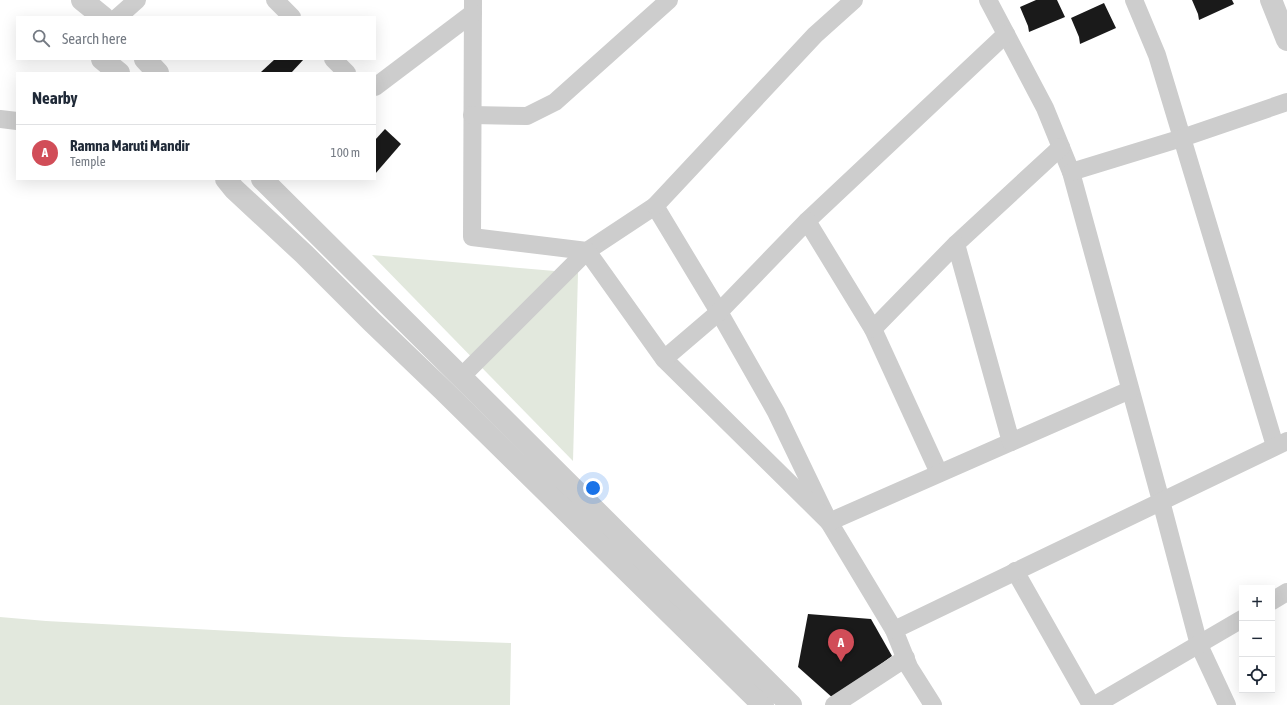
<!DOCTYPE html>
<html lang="en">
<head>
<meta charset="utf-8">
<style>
  body { margin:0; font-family:"Asap Condensed",sans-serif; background:#f6f6f7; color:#1f2937 }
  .controls { position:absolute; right:12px; bottom:12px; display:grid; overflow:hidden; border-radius:0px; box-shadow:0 4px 16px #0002 }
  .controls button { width:36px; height:36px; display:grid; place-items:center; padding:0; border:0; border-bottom:1px solid #e0e1e3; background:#fff; color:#1f2937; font:20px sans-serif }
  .you { position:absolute; left:593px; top:488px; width:14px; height:14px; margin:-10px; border:3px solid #fff; border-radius:50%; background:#1a73e8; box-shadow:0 0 0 6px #1a73e833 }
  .badge { display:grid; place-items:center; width:26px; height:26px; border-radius:50%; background:#d14d58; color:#fff; font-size:13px; font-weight:700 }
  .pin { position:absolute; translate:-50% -33px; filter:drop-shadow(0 1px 2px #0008) }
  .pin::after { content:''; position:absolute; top:21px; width:14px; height:12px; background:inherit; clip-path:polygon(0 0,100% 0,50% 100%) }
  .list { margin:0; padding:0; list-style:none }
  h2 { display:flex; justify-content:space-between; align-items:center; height:52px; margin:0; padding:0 16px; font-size:17px }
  h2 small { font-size:13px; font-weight:400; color:#747a83 }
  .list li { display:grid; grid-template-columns:26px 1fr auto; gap:12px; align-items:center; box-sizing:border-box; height:56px; padding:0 16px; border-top:1px solid #e0e1e3 }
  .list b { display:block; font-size:15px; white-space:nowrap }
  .list p { margin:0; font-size:13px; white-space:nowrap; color:#747a83 }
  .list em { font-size:13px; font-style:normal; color:#747a83 }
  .icon { flex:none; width:22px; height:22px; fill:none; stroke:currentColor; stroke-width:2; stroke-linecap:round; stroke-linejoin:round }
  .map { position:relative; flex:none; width:1287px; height:705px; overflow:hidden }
  .search { position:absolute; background:#fff; box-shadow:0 4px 16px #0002; left:16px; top:16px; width:360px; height:44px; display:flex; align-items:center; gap:10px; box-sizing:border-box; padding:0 14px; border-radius:0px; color:#747a83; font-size:15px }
  .panel { position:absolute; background:#fff; box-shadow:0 4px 16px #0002; left:16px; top:72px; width:360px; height:108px; border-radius:0px }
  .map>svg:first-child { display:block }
  .green { fill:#e2e8dd }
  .building { fill:#1a1a1a }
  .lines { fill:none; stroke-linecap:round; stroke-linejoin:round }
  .minor { stroke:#cdcdcd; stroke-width:18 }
  .tertiary { stroke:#cdcdcd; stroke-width:22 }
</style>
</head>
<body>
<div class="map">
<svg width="1287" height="705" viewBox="0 0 1287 705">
  <rect width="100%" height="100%" fill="#fff"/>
  <g class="green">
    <polygon points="372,255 578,273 573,461"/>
    <polygon points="0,617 46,621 345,637 511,643 510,705 0,705"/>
  </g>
  <g class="building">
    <polygon points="1036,0 1057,0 1065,17 1029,32 1028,26 1020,7"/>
    <polygon points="1192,0 1232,0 1234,4 1199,20 1198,14"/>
    <polygon points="1104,3 1116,28 1080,44 1079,37 1071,18"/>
    <polygon points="275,59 304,59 291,73 261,72"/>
    <polygon points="385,129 401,144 375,174 375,140"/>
    <polygon points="808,614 871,619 892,656 834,699 798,667"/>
  </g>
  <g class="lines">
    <g class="minor">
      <polyline points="275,0 292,17"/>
      <polyline points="473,0 472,237 587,251 655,206 719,312 776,412 829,522 894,630 909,667 933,705"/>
      <polyline points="988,0 1045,108 1071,172 1161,501 1199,645 1227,705"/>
      <polyline points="1134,0 1157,55 1275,446"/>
      <polyline points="118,17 137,0"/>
      <polyline points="333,59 347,73"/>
      <polyline points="375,87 473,13"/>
      <polyline points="472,115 527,116 555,102 669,0"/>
      <polyline points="0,119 17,121"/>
      <polyline points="1071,172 1182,138 1287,102"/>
      <polyline points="655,206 815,35 854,0"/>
      <polyline points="807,221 1006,34"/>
      <polyline points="956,244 1061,147"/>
      <polyline points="873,329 939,473"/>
      <polyline points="664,359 829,522 1011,442"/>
      <polyline points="461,377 587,251 664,359 719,312 807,221 873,329 956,244 1011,442 1130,390"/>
      <polyline points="1015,571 1091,705"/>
      <polyline points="1272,601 1287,592"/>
      <polyline points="894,630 1287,441"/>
      <polyline points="834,705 906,658"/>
      <polyline points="1095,705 1242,619"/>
    </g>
    <g class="tertiary">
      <polyline points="82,0 103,17"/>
      <polyline points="1271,0 1287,40"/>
      <polyline points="102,59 119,73"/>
      <polyline points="145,59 158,73"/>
      <polyline points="226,179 234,189 304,254 372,322 443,390 763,705"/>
      <polyline points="262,179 791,705"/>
    </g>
  </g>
</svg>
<div class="controls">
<button>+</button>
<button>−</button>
<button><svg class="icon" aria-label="locate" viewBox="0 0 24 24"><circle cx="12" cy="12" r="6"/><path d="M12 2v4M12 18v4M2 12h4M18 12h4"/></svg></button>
</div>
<div class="you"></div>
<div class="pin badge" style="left:841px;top:662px">A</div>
<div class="search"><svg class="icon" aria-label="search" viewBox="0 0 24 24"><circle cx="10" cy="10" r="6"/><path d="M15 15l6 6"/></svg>Search here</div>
<section class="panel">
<h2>Nearby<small></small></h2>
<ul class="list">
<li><span class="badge">A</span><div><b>Ramna Maruti Mandir</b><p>Temple</p></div><em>100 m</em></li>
</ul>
</section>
</div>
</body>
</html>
